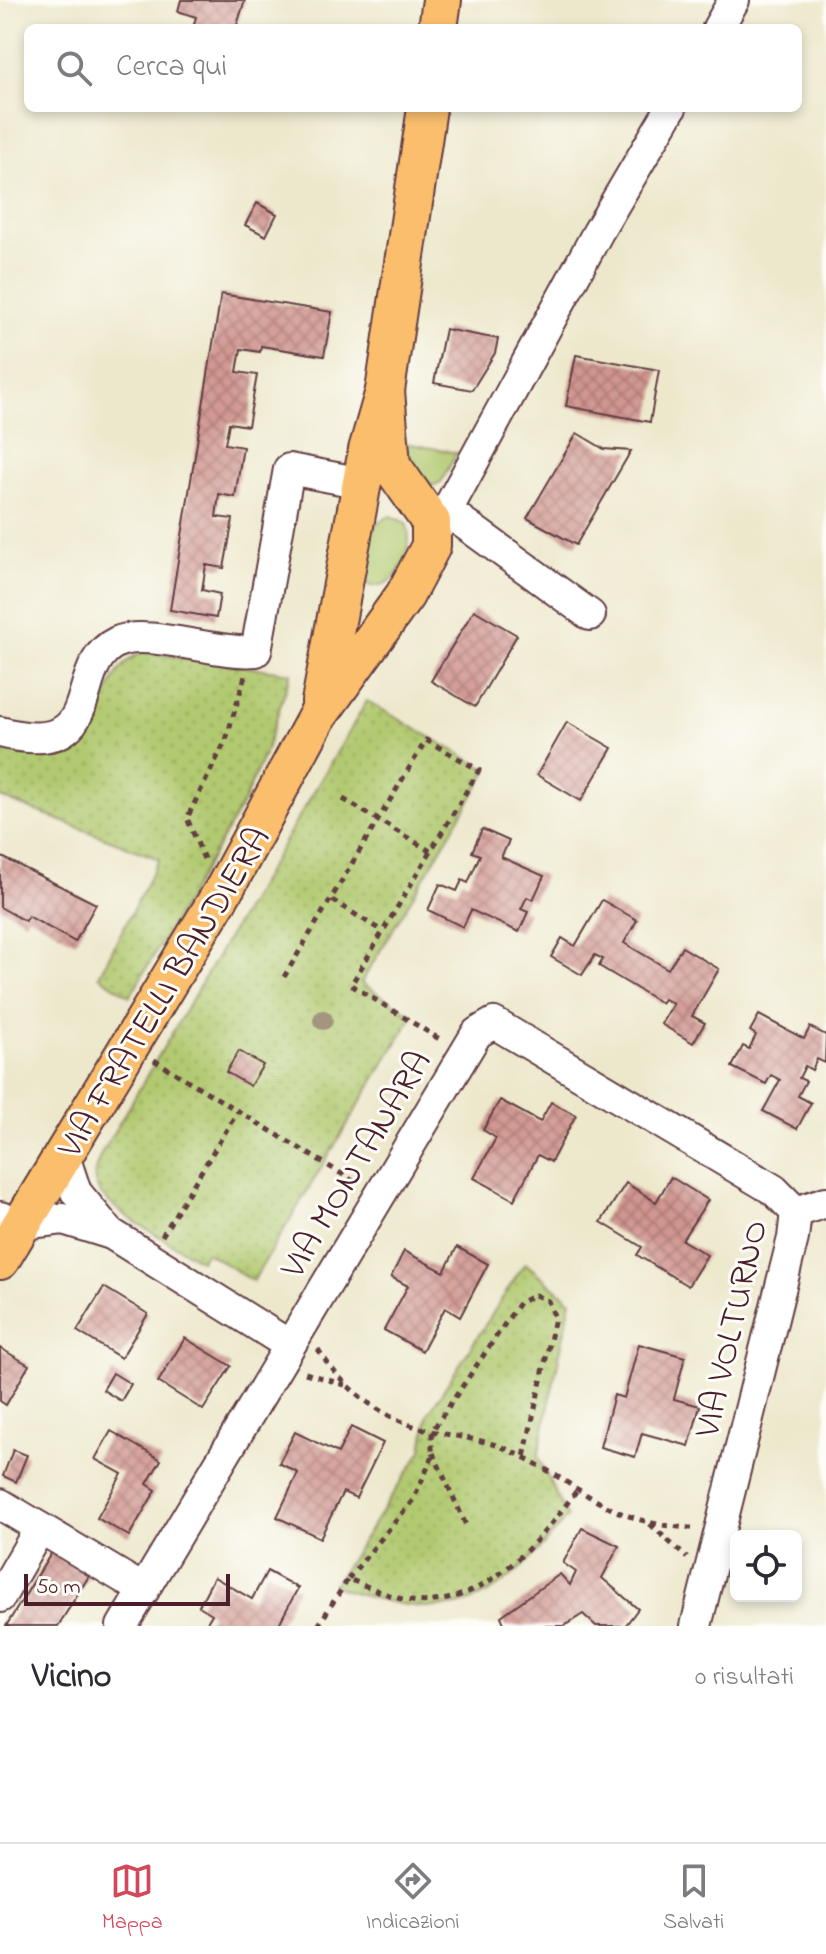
<!DOCTYPE html>
<html lang="it">
<head>
<meta charset="utf-8">
<style>
  body { margin:0; font-family:"Indie Flower",sans-serif; background:#f2f2f3; color:#2b2b33 }
  .controls { position:absolute; right:24px; bottom:24px; display:grid; overflow:hidden; border-radius:12px; box-shadow:0 4px 12px #0003 }
  .controls button { width:72px; height:72px; display:grid; place-items:center; padding:0; border:0; border-bottom:2px solid #e1e1e2; background:#fff; color:#2b2b33; font:40px sans-serif }
  .scale { position:absolute; left:24px; bottom:20px; width:206px; box-sizing:border-box; padding-left:8px; border:4px solid #4a1f2b; border-top:0; font-size:22px; line-height:28px; white-space:nowrap; color:#4a1f2b; -webkit-text-stroke:6px #fdfcf7; paint-order:stroke }
  .list { margin:0; padding:0; list-style:none }
  h2 { display:flex; justify-content:space-between; align-items:center; height:104px; margin:0; padding:0 32px; font-size:34px }
  h2 small { font-size:26px; font-weight:400; color:#7c7c81 }
  .icon { flex:none; width:44px; height:44px; fill:none; stroke:currentColor; stroke-width:2; stroke-linecap:round; stroke-linejoin:round }
  .map { position:relative; flex:none; width:826px; height:1626px; overflow:hidden }
  .search { position:absolute; background:#fff; box-shadow:0 4px 12px #0003; left:24px; right:24px; top:24px; height:88px; display:flex; align-items:center; gap:20px; box-sizing:border-box; padding:0 28px; border-radius:12px; color:#7c7c81; font-size:30px }
  .sheet { height:216px; background:#fff }
  nav { display:flex; justify-content:space-around; align-items:center; box-sizing:border-box; height:112px; border-top:2px solid #e1e1e2; background:#fff; font-size:22px; color:#7c7c81 }
  nav a { display:grid; justify-items:center; gap:4px }
  nav .on { color:#d1495b }
  .map>svg:first-child { display:block }
  .green { fill:#b1c96f; stroke:#7e744d; stroke-width:2 }
  .park { fill:url(#park-dots); stroke:#7e744d; stroke-width:2 }
  .building { fill:url(#building-cross-hatch) }
  .lines { fill:none; stroke-linecap:round; stroke-linejoin:round }
  .minor-casing { stroke:#623d43; stroke-width:34 }
  .major-casing { stroke:#623d43; stroke-width:42 }
  .path { stroke:#623d43; stroke-width:5; stroke-dasharray:6 6; stroke-linecap:butt }
  .minor { stroke:#fff; stroke-width:30 }
  .major { stroke:#fabe6d; stroke-width:38 }
  .tree { fill:#a4967e }
  .labels { text-anchor:middle; stroke-width:6; stroke-linejoin:round; paint-order:stroke }
  .street-label { font-size:36px; fill:#4a1f2b; stroke:#fdfcf7 }
</style>
</head>
<body>
<div class="map">
<svg width="826" height="1626" viewBox="0 0 826 1626">
  <defs>
    <pattern id="park-dots" width="8" height="8" patternUnits="userSpaceOnUse" patternTransform="scale(2)"><rect width="8" height="8" fill="#b1c96f"/><path d="M2 2h.1M6 6h.1" fill="none" stroke="#9aac60" stroke-width="1.8" stroke-linecap="round"/></pattern>
    <pattern id="building-cross-hatch" width="8" height="8" patternUnits="userSpaceOnUse" patternTransform="scale(2)"><rect width="8" height="8" fill="#d19690"/><path d="M0 0l8 8M0 8l8-8" fill="none" stroke="#ac7a76"/></pattern>
  </defs>
  <rect width="100%" height="100%" fill="#fdfcf7"/>
  <filter id="ink" filterUnits="userSpaceOnUse"><feTurbulence type="fractalNoise" baseFrequency=".0125" numOctaves="2"/><feDisplacementMap in="SourceGraphic" scale="16" xChannelSelector="R" yChannelSelector="G"/><feConvolveMatrix kernelMatrix="1 2 1 2 8 2 1 2 1" color-interpolation-filters="sRGB"/></filter>
  <filter id="wash" filterUnits="userSpaceOnUse"><feTurbulence type="fractalNoise" baseFrequency=".006" numOctaves="4" result="noise"/><feDisplacementMap in="SourceGraphic" scale="32" xChannelSelector="R" yChannelSelector="G"/><feGaussianBlur stdDeviation="1.8" result="paint"/><feColorMatrix in="noise" values="0 0 0 0 0 0 0 0 0 0 0 0 0 0 0 0 0 1.4 0 .05"/><feComposite in="paint" operator="in"/></filter>
  <g filter="url(#wash)">
    <rect width="100%" height="100%" fill="#ede8cc"/>
    <g class="green">
      <polygon points="406,443 457,453 441,482 432,486 411,463"/>
      <path d="M390,516L406,523C416,546 398,593 368,585L362,576L373,526Z"/>
    </g>
    <g class="park">
      <path d="M143,652L291,673L266,750L243,803L130,996L99,976L159,859L0,797V745C15,749 33,756 49,756C111,754 93,671 143,652Z"/>
      <path d="M367,701L488,770L361,983L413,1015L253,1281L206,1252L200,1260C176,1245 104,1210 96,1185C92,1174 97,1164 101,1154Z"/>
      <path d="M525,1263L571,1301L538,1457L567,1517C487,1613 456,1626 333,1586L422,1450L428,1414Z"/>
    </g>
    <g id="blocks">
      <g class="building">
        <polygon points="181,0 245,0 236,28 193,28 196,17 178,11"/>
        <polygon points="257,203 277,214 266,236 245,225"/>
        <polygon points="221,294 332,312 324,356 261,346 260,352 241,349 237,372 257,375 248,426 229,423 225,444 243,447 235,497 219,494 216,517 233,519 224,568 206,565 202,590 220,594 216,618 170,610"/>
        <polygon points="445,329 498,339 495,353 472,390 434,383"/>
        <polygon points="576,355 659,370 650,422 566,406"/>
        <polygon points="577,433 604,449 631,451 576,545 527,518"/>
        <polygon points="474,610 517,635 475,707 431,681"/>
        <polygon points="567,722 612,748 581,801 537,775"/>
        <polygon points="482,829 509,841 501,857 544,876 533,900 527,897 521,909 528,912 519,932 471,910 463,927 428,910 440,884 457,891 462,880 468,883 480,855 472,852"/>
        <polygon points="0,856 96,904 75,942 28,916 25,921 0,907"/>
        <polygon points="602,900 637,920 624,943 668,969 682,947 719,969 692,1016 705,1023 693,1043 661,1024 673,1004 664,999 661,1003 599,966 603,959 595,955 582,975 551,957 562,938 575,946"/>
        <polygon points="759,1015 804,1039 810,1027 826,1035 825,1063 817,1059 812,1070 805,1066 799,1078 806,1081 798,1096 811,1103 797,1129 763,1111 780,1080 771,1075 766,1084 732,1067 743,1046 749,1049 756,1035 750,1031"/>
        <polygon points="239,1051 263,1065 250,1086 226,1072"/>
        <polygon points="500,1100 540,1122 551,1102 576,1115 551,1162 538,1155 514,1200 474,1178 496,1138 483,1130"/>
        <polygon points="671,1177 708,1200 682,1240 707,1255 688,1286 637,1255 642,1247 601,1222 626,1183 656,1202"/>
        <polygon points="457,1247 488,1264 460,1317 445,1308 422,1351 384,1330 408,1286 391,1277 404,1251 444,1272"/>
        <polygon points="104,1287 148,1314 121,1358 77,1331"/>
        <polygon points="185,1338 231,1366 203,1410 158,1382"/>
        <polygon points="639,1344 685,1357 674,1399 700,1406 689,1446 642,1433 635,1457 600,1447 614,1395 624,1398"/>
        <polygon points="0,1348 29,1365 6,1405 0,1401"/>
        <polygon points="113,1373 131,1384 121,1401 103,1390"/>
        <polygon points="351,1427 383,1443 356,1498 343,1492 320,1538 277,1517 298,1473 279,1463 295,1432 338,1453"/>
        <polygon points="111,1431 161,1460 147,1484 156,1490 129,1536 97,1518 122,1474 95,1459"/>
        <polygon points="13,1450 27,1455 16,1482 3,1476"/>
        <polygon points="582,1528 619,1546 602,1578 638,1609 625,1626 596,1626 583,1614 564,1626 505,1626 501,1616 560,1574 570,1585 576,1572 563,1563"/>
        <polygon points="52,1552 89,1576 58,1626 6,1626"/>
        <polygon points="267,1571 298,1588 278,1626 205,1626 212,1614 199,1606 214,1577 252,1599"/>
      </g>
    </g>
  </g>
  <g filter="url(#ink)">
    <use href="#blocks" fill-opacity="0" stroke="#623d43" stroke-width="2"/>
    <g class="lines">
      <defs>
        <g id="minor">
          <polyline points="718,28 734,0"/>
          <polyline points="447,511 590,615"/>
          <polyline points="433,536 598,232 671,108"/>
          <path d="M0,732C111,761 64,667 117,642C146,628 218,655 256,651L289,469L362,483"/>
          <polyline points="64,1156 76,1192 110,1233 289,1345"/>
          <polyline points="796,1212 826,1202"/>
          <polyline points="0,1217 22,1224 63,1219 108,1233"/>
          <polyline points="0,1504 144,1590"/>
          <polyline points="0,1597 40,1528"/>
          <polyline points="122,1626 477,1033 494,1023 774,1190 796,1212 793,1238 696,1626"/>
        </g>
        <g id="major">
          <polyline points="438,28 442,0"/>
          <polyline points="321,702 368,450 385,391 427,108"/>
          <polyline points="0,1260 226,886 317,717 405,595 431,546 431,522 391,465 385,391"/>
        </g>
      </defs>
      <use href="#minor" class="minor-casing"/>
      <use href="#major" class="major-casing"/>
      <g class="path">
        <polyline points="343,799 430,851"/>
        <polyline points="204,859 187,818 226,740 245,676"/>
        <polyline points="332,900 382,931"/>
        <polyline points="284,977 426,740 479,770 351,985 441,1040"/>
        <polyline points="154,1060 355,1182"/>
        <polyline points="162,1236 238,1111"/>
        <path d="M318,1349C345,1392 386,1422 436,1432C462,1438 489,1440 513,1452C583,1485 607,1524 692,1528"/>
        <polyline points="305,1373 345,1385"/>
        <polyline points="433,1453 466,1525"/>
        <polyline points="650,1524 687,1558"/>
        <polyline points="348,1579 413,1500 432,1458 432,1431 519,1303 535,1295 548,1301 555,1318 524,1457"/>
        <path d="M318,1626L348,1579C368,1586 391,1598 412,1601C484,1609 540,1541 577,1490"/>
      </g>
      <use href="#minor" class="minor"/>
      <use href="#major" class="major"/>
    </g>
    <circle class="tree" cx="323" cy="1020" r="10"/>
  </g>
  <g class="labels">
    <g class="street-label">
      <text transform="translate(162 991) rotate(-59)" y="13">VIA FRATELLI BANDIERA</text>
      <text transform="translate(354 1163) rotate(-59)" y="13">VIA MONTANARA</text>
      <text transform="translate(729 1328) rotate(-77)" y="13">VIA VOLTURNO</text>
    </g>
  </g>
</svg>
<div class="controls">
<button><svg class="icon" aria-label="locate" viewBox="0 0 24 24"><circle cx="12" cy="12" r="6"/><path d="M12 2v4M12 18v4M2 12h4M18 12h4"/></svg></button>
</div>
<div class="scale">50 m</div>
<div class="search"><svg class="icon" aria-label="search" viewBox="0 0 24 24"><circle cx="10" cy="10" r="6"/><path d="M15 15l6 6"/></svg>Cerca qui</div>
</div>
<section class="sheet">
<h2>Vicino<small>0 risultati</small></h2>
<ul class="list">
</ul>
</section>
<nav>
<a class="on"><svg class="icon" aria-label="map" viewBox="0 0 24 24"><path d="M3 6l6-2 6 2 6-2v14l-6 2-6-2-6 2zM9 4v14M15 6v14"/></svg>Mappa</a>
<a><svg class="icon" aria-label="directions" viewBox="0 0 24 24"><path d="M12 3l9 9-9 9-9-9zM9 14v-3h6M13 9l2 2-2 2"/></svg>Indicazioni</a>
<a><svg class="icon" aria-label="saved" viewBox="0 0 24 24"><path d="M7 4h10v16l-5-4-5 4z"/></svg>Salvati</a>
</nav>
</body>
</html>
